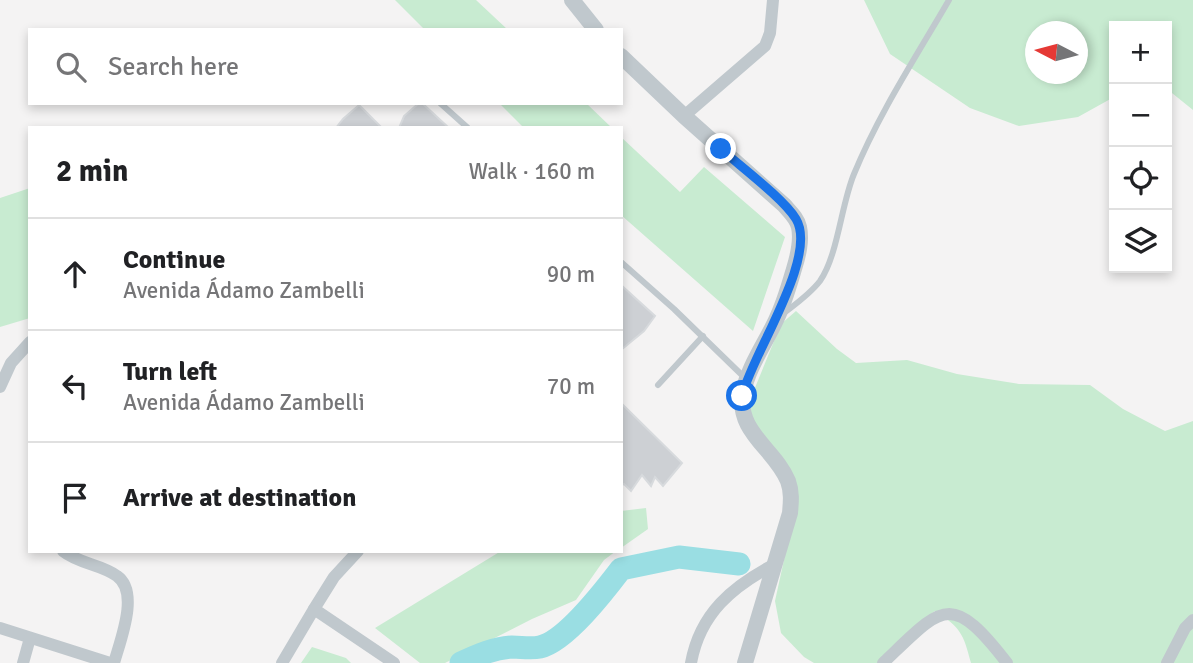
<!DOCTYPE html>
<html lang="en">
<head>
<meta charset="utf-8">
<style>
  body { margin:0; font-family:Signika,sans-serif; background:#f6f6f6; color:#202124 }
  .controls { position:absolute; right:21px; top:21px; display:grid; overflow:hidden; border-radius:0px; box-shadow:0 4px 10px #0003 }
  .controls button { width:63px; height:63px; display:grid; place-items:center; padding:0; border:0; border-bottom:2px solid #e0e0e0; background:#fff; color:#202124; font:35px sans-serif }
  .compass { position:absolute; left:1025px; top:21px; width:63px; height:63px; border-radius:50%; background:#fff; box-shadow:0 4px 10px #0003; rotate:276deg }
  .stop { position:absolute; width:21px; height:21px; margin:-16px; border:5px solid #1a73e8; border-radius:50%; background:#fff }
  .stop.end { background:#1a73e8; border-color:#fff; box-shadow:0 2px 7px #0008 }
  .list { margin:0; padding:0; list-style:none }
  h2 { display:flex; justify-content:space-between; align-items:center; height:91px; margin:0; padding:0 28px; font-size:30px }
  h2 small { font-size:23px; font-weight:400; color:#757577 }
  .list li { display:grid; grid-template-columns:46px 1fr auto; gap:21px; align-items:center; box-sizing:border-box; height:112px; padding:0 28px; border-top:2px solid #e0e0e0 }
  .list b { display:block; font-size:26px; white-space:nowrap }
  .list p { margin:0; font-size:23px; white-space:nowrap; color:#757577 }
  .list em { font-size:23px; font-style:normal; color:#757577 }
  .icon { flex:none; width:38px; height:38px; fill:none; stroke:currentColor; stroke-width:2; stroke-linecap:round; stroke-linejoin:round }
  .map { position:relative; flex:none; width:1193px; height:663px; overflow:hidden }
  .search { position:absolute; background:#fff; box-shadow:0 4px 10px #0003; left:28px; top:28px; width:595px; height:77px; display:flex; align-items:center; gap:18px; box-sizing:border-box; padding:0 24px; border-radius:0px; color:#757577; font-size:26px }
  .panel { position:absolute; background:#fff; box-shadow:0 4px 10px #0003; left:28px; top:126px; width:595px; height:427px; border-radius:0px }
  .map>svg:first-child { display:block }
  .green { fill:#c8ebd1; fill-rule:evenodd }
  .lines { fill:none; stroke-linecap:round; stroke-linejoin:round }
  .river { stroke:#9adee3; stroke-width:23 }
  .building { fill:#cdd0d4; stroke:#d7dadd; stroke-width:2 }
  .service { stroke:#c0c8cd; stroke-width:6 }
  .minor { stroke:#c0c8cd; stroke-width:12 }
  .tertiary { stroke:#c0c8cd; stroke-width:16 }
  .route { stroke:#1a73e8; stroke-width:9 }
</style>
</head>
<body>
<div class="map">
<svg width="1193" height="663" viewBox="0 0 1193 663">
  <rect width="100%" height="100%" fill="#f4f3f3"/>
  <g class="green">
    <polygon points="395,0 476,0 508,30 425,30"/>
    <path d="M864,0H1193V110L1167,89V26H1114V97L1078,117L1019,126L970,108L890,54ZM1036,32H1078V74H1036Z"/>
    <polygon points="499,103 586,103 612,128 524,128"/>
    <polygon points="621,137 680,192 704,167 785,237 753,331 621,215"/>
    <polygon points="30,188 30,318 0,327 0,198"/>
    <path d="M796,311L837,349L856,363L907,360L957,374L1019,384L1090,385L1123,409L1165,431L1193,421V663H971C963,633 961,628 935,611L922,620L877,663H814L804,657L781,633L775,601L796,505L751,420L750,400L781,324Z"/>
    <polygon points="646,508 648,529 621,548 621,511"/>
    <polygon points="501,551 616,551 604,560 576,600 532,619 445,663 420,663 375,628"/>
    <polygon points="312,647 346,658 351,663 301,663"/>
  </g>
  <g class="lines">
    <path class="river" d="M461,663C478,655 494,648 512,647C521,647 531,649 540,647C566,641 605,590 621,569L679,557L739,564"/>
  </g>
  <g class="building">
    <polygon points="419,103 422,103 449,128 399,128 404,116"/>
    <polygon points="359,105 382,128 336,128 343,119"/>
    <polygon points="621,285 655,316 644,331 621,350"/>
    <polygon points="621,403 682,463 663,486 655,477 651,486 642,475 631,491 624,484 621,486"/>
  </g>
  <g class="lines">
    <g class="service">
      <polyline points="440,103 468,128"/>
      <polyline points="621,262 674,309 745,378"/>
      <path d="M784,313C797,303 810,294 820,281C838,255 841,205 854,174C879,113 916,57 949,0"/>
      <polyline points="658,385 703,336"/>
    </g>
    <g class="minor">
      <polyline points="684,116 765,46 770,33 773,0"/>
      <polyline points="0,387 11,363 30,342"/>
      <path d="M63,551C79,564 101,564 117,576C140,592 120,641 114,663"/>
      <polyline points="314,609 334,577 358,551"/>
      <polyline points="0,628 110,663"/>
      <polyline points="23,663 30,638"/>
      <polyline points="282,663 314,609 394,663"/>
      <path d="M691,663C700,613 733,586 775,564"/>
      <path d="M883,663C942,607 950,589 1007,663"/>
      <polyline points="1167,663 1185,628 1193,620"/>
    </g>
    <g class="tertiary">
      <polyline points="572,0 596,30"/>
      <path d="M621,56L684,116L784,205C790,212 797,218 799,227C802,241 798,256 794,269C789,286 784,304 776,320C765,344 748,367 743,393C736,432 775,449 788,481C792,492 791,502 790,513L745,663"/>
    </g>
  </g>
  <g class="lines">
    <path class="route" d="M721,149C740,166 784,199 796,219C819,257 751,356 742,396"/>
  </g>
</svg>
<div class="controls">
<button>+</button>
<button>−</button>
<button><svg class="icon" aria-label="locate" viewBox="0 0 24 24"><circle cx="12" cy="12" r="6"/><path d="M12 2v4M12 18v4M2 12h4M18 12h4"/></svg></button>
<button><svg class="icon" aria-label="layers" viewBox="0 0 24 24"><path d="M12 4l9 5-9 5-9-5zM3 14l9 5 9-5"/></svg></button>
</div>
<svg class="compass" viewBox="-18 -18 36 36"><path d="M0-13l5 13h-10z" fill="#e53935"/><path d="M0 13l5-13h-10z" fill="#757577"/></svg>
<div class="stop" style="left:742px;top:396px"></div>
<div class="stop end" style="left:721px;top:149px"></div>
<div class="search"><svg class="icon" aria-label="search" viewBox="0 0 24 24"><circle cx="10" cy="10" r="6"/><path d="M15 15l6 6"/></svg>Search here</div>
<section class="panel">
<h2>2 min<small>Walk · 160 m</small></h2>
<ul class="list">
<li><svg class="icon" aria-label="ahead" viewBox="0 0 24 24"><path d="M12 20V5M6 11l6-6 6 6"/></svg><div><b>Continue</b><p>Avenida Ádamo Zambelli</p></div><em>90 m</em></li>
<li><svg class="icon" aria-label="left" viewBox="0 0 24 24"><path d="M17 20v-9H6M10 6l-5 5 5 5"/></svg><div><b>Turn left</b><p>Avenida Ádamo Zambelli</p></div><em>70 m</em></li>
<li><svg class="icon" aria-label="arrive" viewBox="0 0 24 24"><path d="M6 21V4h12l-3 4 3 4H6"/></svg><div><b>Arrive at destination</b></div></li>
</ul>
</section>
</div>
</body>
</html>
